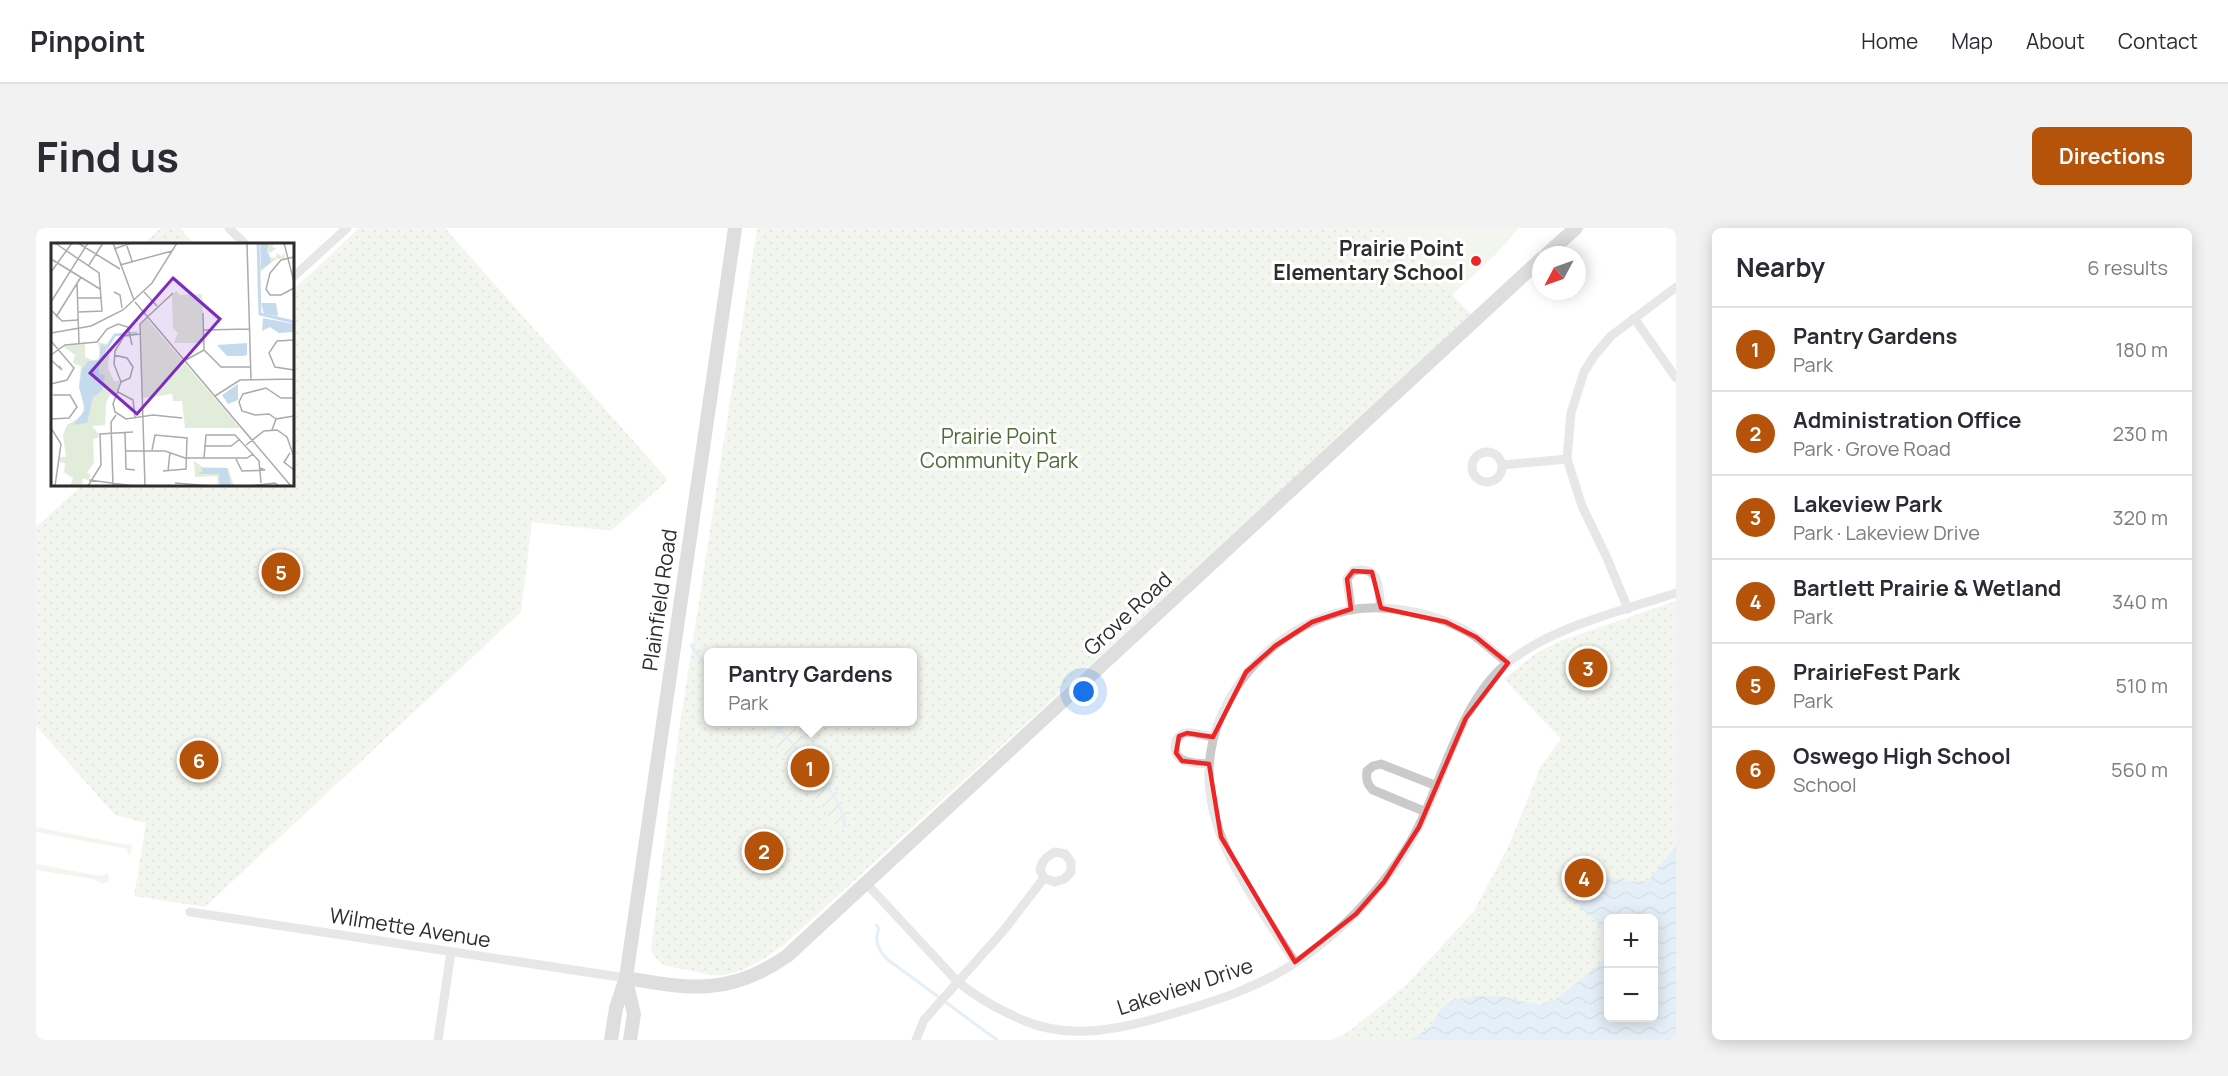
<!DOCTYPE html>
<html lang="en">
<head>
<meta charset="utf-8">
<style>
  body { margin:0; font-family:Manrope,sans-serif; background:#f2f2f3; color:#2b2b33 }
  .controls { position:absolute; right:18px; bottom:18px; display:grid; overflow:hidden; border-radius:9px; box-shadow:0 3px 15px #0003 }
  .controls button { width:54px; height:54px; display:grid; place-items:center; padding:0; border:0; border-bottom:2px solid #e1e1e2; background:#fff; color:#2b2b33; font:30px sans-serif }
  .compass { position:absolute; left:1496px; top:18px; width:54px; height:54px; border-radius:50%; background:#fff; box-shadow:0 3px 15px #0003; rotate:229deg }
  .you { position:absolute; left:1048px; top:464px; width:21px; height:21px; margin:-15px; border:4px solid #fff; border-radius:50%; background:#1a73e8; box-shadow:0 0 0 9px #1a73e833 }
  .badge { display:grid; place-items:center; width:39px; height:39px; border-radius:50%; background:#b45309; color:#fff; font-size:20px; font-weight:700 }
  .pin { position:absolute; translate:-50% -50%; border:3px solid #fff; box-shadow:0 2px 6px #0006 }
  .popup { position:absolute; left:668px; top:420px; width:213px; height:78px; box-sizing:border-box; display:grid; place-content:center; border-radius:9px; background:#fff; filter:drop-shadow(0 2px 4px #0005); font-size:20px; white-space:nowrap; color:#7c7c81 }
  .popup b { font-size:22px; color:#2b2b33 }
  .popup::after { content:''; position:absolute; left:50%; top:100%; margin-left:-12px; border:12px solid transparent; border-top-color:#fff }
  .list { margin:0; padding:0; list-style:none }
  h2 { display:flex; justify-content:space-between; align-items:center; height:78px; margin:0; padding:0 24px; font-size:26px }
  h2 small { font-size:20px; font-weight:400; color:#7c7c81 }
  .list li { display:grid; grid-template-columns:39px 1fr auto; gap:18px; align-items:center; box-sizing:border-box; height:84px; padding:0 24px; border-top:2px solid #e1e1e2 }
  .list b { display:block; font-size:22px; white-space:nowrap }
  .list p { margin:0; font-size:20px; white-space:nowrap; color:#7c7c81 }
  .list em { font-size:20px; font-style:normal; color:#7c7c81 }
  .map { position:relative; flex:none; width:1640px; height:812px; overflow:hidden; border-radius:9px }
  header { display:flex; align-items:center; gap:36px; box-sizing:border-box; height:84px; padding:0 30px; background:#fff; border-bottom:2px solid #e1e1e2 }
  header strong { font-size:28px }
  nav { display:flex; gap:33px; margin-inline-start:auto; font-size:21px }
  .intro { display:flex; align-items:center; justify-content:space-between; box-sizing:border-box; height:144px; padding:0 36px }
  h1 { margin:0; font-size:42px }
  .button { padding:15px 27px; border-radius:9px; background:#b45309; color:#fff; font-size:21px; font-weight:700 }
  main { display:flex; gap:36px; padding:0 36px }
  aside { flex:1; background:#fff; border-radius:9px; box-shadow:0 3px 15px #0003 }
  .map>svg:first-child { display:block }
  .grass { fill:#e2ecda }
  .park { fill:url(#park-dots); fill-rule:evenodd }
  .garden { fill:url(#garden-furrows) }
  .water { fill:url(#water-waves); fill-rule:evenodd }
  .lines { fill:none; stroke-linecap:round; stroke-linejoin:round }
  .stream { stroke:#c5dbed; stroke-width:3 }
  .street { stroke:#cacaca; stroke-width:9 }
  .secondary { stroke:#b7b7b7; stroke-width:14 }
  .marked { fill:none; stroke:#ef2425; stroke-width:4.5; stroke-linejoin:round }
  .poi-dot { fill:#ef2425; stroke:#fff; stroke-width:2 }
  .labels { text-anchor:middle; stroke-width:6; stroke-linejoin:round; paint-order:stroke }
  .poi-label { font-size:21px; font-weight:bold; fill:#2d2d2d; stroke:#fff; text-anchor:end }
  .park-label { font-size:21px; fill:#4d6c38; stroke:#fff }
  .street-label { font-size:21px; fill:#2d2d2d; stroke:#fff }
  .inset-river { fill:none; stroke:#c5dbed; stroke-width:3 }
  .inset-road { fill:none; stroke:#ababab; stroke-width:1.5 }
  .view { fill:#7b2cbf; fill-opacity:0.15; stroke:#7b2cbf; stroke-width:3 }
  .inset-edge { fill:none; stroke:#2d2d2d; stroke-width:3 }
</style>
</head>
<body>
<header>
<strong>Pinpoint</strong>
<nav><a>Home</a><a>Map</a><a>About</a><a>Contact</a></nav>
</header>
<div class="intro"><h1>Find us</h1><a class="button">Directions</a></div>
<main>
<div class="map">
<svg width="1640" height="812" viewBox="0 0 1640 812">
  <defs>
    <pattern id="park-dots" width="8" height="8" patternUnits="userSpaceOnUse" patternTransform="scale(1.5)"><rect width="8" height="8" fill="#e2ecda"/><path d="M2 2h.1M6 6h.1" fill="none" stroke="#c2cbbb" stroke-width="1.8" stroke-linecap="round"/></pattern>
    <pattern id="garden-furrows" width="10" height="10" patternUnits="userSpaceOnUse" patternTransform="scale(1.5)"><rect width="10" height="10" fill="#e2ecda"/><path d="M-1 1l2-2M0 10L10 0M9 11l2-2" fill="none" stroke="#c2cbbb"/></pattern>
    <pattern id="water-waves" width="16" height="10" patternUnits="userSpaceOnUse" patternTransform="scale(1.5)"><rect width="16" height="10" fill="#c5dbed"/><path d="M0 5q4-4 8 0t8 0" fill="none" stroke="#aabccc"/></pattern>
  </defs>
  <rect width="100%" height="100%" fill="#fff"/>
  <g class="grass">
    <polygon points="1354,0 1483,0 1457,29 1416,67"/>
    <polygon points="0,599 92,617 93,615 96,618 95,624 92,627 91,621 0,604"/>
    <polygon points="0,636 64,648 72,645 73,653 66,656 57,651 0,642"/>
  </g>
  <g class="park">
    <polygon points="125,0 144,0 158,16 107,16"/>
    <polygon points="323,0 409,0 632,252 575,303 496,294 485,384 169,679 98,668 110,595 79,587 0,498 0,299 46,257 256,256 257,62"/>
    <path d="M721,0H1354L1436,88L750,715C731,729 710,745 684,747C673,748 659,743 647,741C631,739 621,738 615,721L643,502ZM672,424H876V494H672Z"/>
    <path d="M1640,373V812H1296L1315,802L1370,757L1438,683L1473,617L1505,538L1525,511L1468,451L1500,425L1527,412ZM1572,690H1618V790H1572Z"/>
  </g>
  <path class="garden" d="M733,494H754C781,521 797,557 815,590L812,598L801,601L757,537L735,513L731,504Z"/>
  <path class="water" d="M1640,618V812H1373L1386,805L1398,795L1404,781L1417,772L1438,768H1464L1503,777L1522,770L1566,734L1572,718C1570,712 1568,705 1564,699C1555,685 1538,678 1532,663C1546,638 1570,649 1592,653C1599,654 1606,653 1612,653ZM1572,690H1618V790H1572Z"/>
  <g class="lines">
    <g class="stream">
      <polyline points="655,417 672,441"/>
      <path d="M735,494C753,510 813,575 808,598"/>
      <path d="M840,697L843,700C838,711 842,722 851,731L961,812"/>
    </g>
    <g class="street">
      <polyline points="193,0 209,16"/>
      <polyline points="256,50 311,0"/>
      <polyline points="1598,90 1640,150"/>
      <circle cx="1451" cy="239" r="15"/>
      <polyline points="1467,237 1531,231"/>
      <path d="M1315,381L1311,351L1317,343C1345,337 1342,359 1345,380"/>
      <polyline points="1592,381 1571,330 1546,278 1531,231 1535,185 1548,144 1558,128 1575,108 1640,59"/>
      <path d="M1173,536C1165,535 1152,536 1145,531C1136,525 1137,508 1149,505C1157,503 1169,508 1177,509"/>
      <path d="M1390,584L1337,562C1331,556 1330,552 1331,543L1337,538L1345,536L1401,558"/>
      <path d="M1019,624L1029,626L1035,634V644L1028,651L1019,654L1008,650L1004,642C1006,633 1010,629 1019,624Z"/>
      <path d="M831,656C851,678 872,700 892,722C902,732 911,743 921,753C941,770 965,783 989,793C1034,812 1085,801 1129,788C1156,780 1184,772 1209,761C1276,734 1332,681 1370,621C1406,564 1418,481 1470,436C1515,399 1585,383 1640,365"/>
      <polyline points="154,684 590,750"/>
      <path d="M1259,734C1224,679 1175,619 1173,551C1170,461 1256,376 1345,380C1377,381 1413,391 1440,409C1451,417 1461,427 1472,435"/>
      <polyline points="402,812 415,724"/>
      <polyline points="880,812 888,792 968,702 1008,650"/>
    </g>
    <g class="secondary">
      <polyline points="1510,27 1540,0"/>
      <path d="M590,750C655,761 693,768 751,728L1505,31"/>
      <polyline points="590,752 598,786 594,812"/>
      <polyline points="575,812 580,780 590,750 699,0"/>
    </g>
  </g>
  <path d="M0 0H1640V812H0ZM1317,343L1336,344L1345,380L1410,394L1440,409L1472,435L1430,490L1383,599L1348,654L1320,686L1259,734L1185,609L1173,536L1146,533L1140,525L1143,508L1151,505L1177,509L1210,444L1239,418L1276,394L1315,381L1311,351Z" fill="#fff" fill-opacity=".55" fill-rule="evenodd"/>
  <path class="marked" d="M1317,343L1336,344L1345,380L1410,394L1440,409L1472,435L1430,490L1383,599L1348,654L1320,686L1259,734L1185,609L1173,536L1146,533L1140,525L1143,508L1151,505L1177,509L1210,444L1239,418L1276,394L1315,381L1311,351Z"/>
  <circle class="poi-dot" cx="1440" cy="33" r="6"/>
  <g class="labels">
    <g class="poi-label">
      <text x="1428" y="28">Prairie Point<tspan x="1428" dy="24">Elementary School</tspan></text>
    </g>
    <g class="park-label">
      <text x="963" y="216">Prairie Point<tspan x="963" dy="24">Community Park</tspan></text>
    </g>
    <g class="street-label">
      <text transform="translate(624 372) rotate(-82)" y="7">Plainfield Road</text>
      <text transform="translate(1092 386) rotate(-43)" y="7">Grove Road</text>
      <text transform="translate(374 700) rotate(9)" y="7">Wilmette Avenue</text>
      <text transform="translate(1149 759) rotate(-18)" y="7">Lakeview Drive</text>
    </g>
  </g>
  <g transform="translate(15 15)">
    <rect width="243" height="243" fill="#fff"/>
    <path d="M208,0L210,27L219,17L216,7L218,0H224L221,4L226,5L219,10L216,6L220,15H225L226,10L231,14L233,9L234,15L225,16L208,30Z" fill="#e2ecda"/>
    <path d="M143,218L152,224L177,225L183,243H167L166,233L144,234Z" fill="#e2ecda"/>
    <path d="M125,48L129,52L151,51L153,100H123L127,90L122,85L121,52ZM95,75L189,185H134L131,158H122L121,151L92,155L90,80ZM47,99L59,102L57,125L63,138H69L64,154L59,152L55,159L54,182L41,183L48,191L47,195L42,196L43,220L36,229L40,233L37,237L32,235L31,243H19L22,235L13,229L14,220L8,219L9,214H15L12,192L16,182L31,173L33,161L28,144L30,123L22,120L24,112L12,103L34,101V114L44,118L49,114Z" fill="#e2ecda"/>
    <path d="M209,0H218L216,7L220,19L210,27ZM210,60H225L227,73L213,71ZM212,75L243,81L242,89L228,90L219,84L211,88ZM196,100V112L192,113H176L166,102ZM50,101L56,104L48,125V131L54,132L51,148L42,154L36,180L22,182L34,167L28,144L31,126L37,118L48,117ZM187,141V157L177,161L171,152ZM150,225H176L180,243H169L168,231H147L152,228Z" fill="#c5dbed"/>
    <path class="inset-river" d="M207,0L209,71L243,79M56,104L64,92L86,90"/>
    <path class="inset-road" d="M4,0L48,30L51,68L28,69M27,0L69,26M62,0L83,57M75,0L81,18M196,0L200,136M233,0L243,39M63,6L80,0M243,14L230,17L219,30L215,46L219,52H230L243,45M0,16L49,46M38,22L52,0M69,22L121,8M0,29L21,0M26,41L28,101M63,49L69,52L71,65M93,49L106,63M27,55H50M0,59L37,0M84,59L240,243M0,67L11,78L28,77M152,70L153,107M5,74L30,34M153,87L198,86M0,90L40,83L72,67L101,40L126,0M89,91L73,93L64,108L63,121L70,139L62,161L64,169L75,176L102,172L131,175M243,97L226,98L218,110L224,124L243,127M0,98L23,125L16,137L0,141M0,112L14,102L46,99L56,86L67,81L77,84L81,102M63,112L76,115L82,124L79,135L70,139M0,117L11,127L8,123M135,117L153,107L170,124H199M243,120V159M0,144V185L10,201L4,243M67,149L82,157L84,175M164,153L189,137L243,136M0,176L18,175L26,164L19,152H2M225,176L218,171L204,172L191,168L188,159L192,151L215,145L230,155H243M221,187L225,176L243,173M74,189L75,226L84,227M195,202L213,188L226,187L236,194L243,214M153,203H180L189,196M101,207L104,192L136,195L135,226L112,228M74,208H114L134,215H196L202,211M239,210L233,219L243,227M153,215L155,192H184L208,218L210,240M185,216L191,228L214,227L209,225M117,228L119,209M38,237L83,243M124,240L160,243M37,243L50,222L49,191L82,189M62,243L60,179L65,172M94,243L89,81L122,50M199,243L224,240L228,243"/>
    <path class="view" d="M122,35L169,76L86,171L39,130Z"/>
    <rect width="243" height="243" class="inset-edge"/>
  </g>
</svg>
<div class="controls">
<button>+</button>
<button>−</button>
</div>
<svg class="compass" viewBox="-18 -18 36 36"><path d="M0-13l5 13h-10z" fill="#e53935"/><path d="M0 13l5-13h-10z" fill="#7c7c81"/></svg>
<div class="you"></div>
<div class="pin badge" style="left:774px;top:540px">1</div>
<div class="popup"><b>Pantry Gardens</b>Park</div>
<div class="pin badge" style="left:728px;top:623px">2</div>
<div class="pin badge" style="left:1552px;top:440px">3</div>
<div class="pin badge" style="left:1548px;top:650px">4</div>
<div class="pin badge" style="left:245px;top:344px">5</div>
<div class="pin badge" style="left:163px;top:532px">6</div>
</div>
<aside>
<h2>Nearby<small>6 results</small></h2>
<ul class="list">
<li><span class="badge">1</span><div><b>Pantry Gardens</b><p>Park</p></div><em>180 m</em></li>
<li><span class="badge">2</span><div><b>Administration Office</b><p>Park · Grove Road</p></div><em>230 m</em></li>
<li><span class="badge">3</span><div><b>Lakeview Park</b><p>Park · Lakeview Drive</p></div><em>320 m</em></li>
<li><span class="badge">4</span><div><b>Bartlett Prairie &amp; Wetland</b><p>Park</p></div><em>340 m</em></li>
<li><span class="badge">5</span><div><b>PrairieFest Park</b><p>Park</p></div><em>510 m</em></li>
<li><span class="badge">6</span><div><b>Oswego High School</b><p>School</p></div><em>560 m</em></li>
</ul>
</aside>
</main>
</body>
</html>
